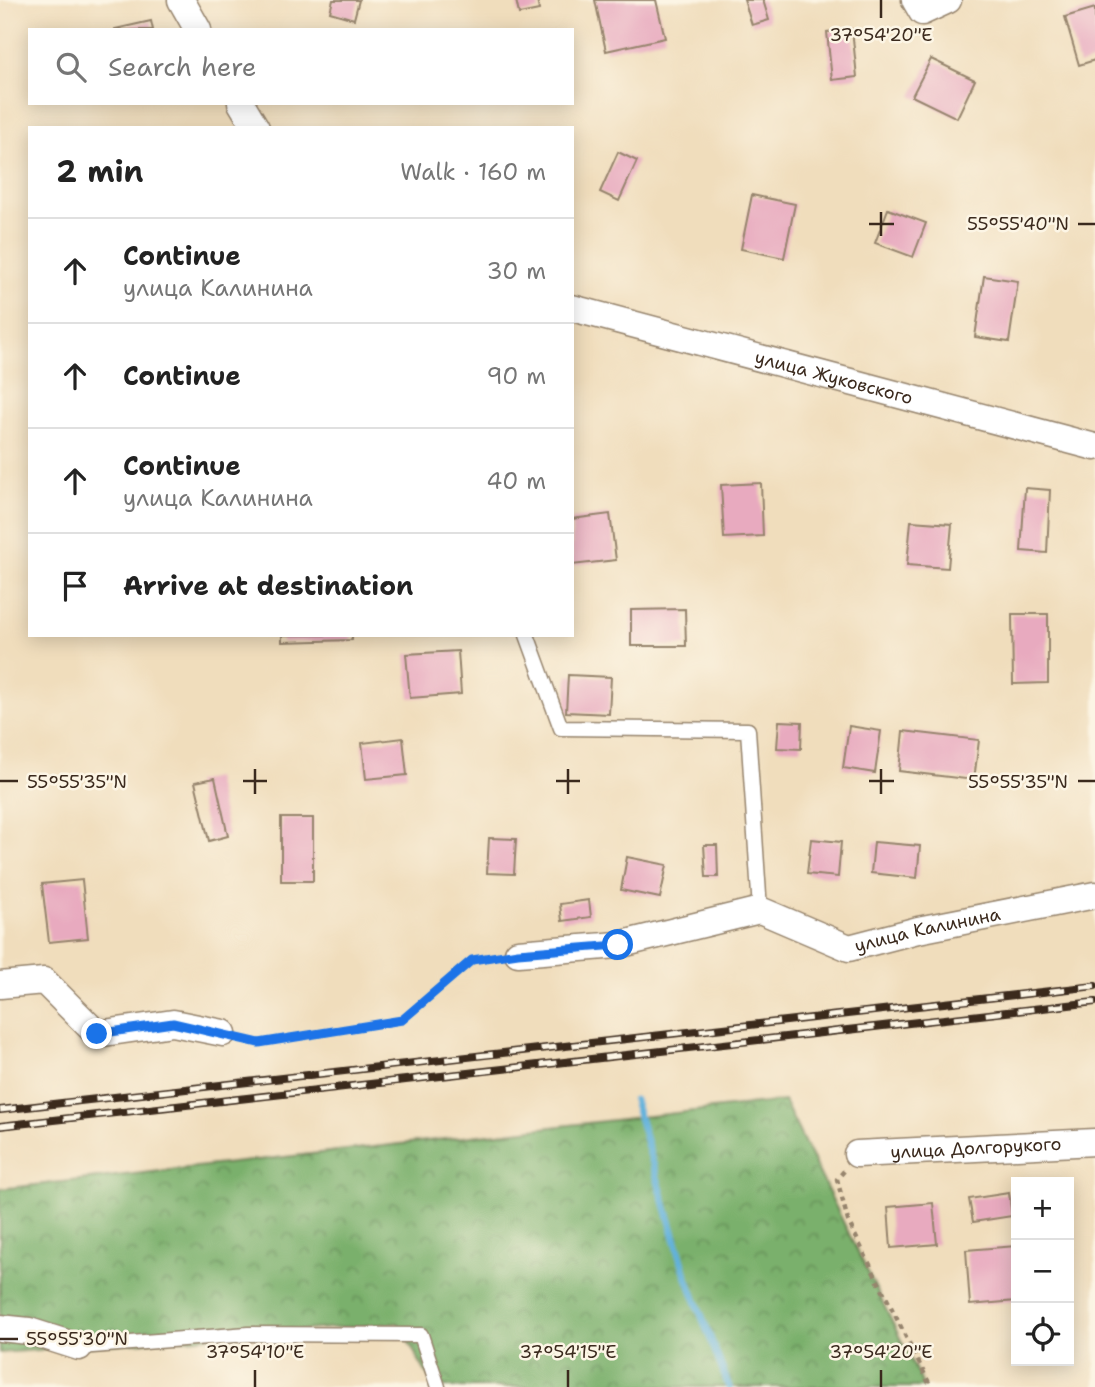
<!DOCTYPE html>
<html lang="en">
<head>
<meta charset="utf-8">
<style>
  body { margin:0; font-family:"Shantell Sans",sans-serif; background:#f2f2f2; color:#222 }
  .controls { position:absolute; right:21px; bottom:21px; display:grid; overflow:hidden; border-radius:0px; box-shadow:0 4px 18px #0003 }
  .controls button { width:63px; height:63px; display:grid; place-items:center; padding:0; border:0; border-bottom:2px solid #e0e0e0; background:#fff; color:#222; font:35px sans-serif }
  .stop { position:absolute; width:21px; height:21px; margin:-16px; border:5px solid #1a73e8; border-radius:50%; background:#fff }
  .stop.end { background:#1a73e8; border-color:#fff; box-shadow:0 2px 7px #0008 }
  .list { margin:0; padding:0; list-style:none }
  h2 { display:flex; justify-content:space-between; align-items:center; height:91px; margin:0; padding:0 28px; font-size:30px }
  h2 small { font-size:23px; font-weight:400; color:#767676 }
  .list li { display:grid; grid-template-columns:46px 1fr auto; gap:21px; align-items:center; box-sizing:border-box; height:105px; padding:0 28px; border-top:2px solid #e0e0e0 }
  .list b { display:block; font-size:26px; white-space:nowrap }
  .list p { margin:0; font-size:23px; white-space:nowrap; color:#767676 }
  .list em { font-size:23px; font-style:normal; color:#767676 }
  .icon { flex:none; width:38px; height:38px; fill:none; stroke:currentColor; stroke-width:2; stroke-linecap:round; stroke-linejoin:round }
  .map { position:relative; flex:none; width:1095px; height:1387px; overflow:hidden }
  .search { position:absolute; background:#fff; box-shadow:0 4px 18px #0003; left:28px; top:28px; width:546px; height:77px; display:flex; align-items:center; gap:18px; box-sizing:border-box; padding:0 24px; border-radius:0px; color:#767676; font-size:26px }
  .panel { position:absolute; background:#fff; box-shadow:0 4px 18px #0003; left:28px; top:126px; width:546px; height:511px; border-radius:0px }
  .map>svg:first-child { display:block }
  .forest { fill:url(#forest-crowns); stroke:#5a6d45; stroke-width:2 }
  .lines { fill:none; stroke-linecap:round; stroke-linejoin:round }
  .stream { stroke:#61b1db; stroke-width:7 }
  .building { fill:#e8aabf }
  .service-casing { stroke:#96846d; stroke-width:17 }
  .minor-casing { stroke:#96846d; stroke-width:29 }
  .path { stroke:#96846d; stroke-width:4.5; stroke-dasharray:5 5; stroke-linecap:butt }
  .service { stroke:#fff; stroke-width:14 }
  .minor { stroke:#fff; stroke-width:26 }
  .rail-casing { stroke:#3b2a1e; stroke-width:8 }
  .rail { stroke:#fcf5e5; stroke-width:5; stroke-dasharray:16; stroke-linecap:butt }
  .route { stroke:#1a73e8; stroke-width:9 }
  .ticks { fill:none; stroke:#3b2a1e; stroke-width:2.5 }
  .labels { text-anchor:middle; stroke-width:5; stroke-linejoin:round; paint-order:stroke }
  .street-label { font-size:18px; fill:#3b2a1e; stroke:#fcf5e5 }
  .ticks-label { font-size:18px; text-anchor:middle; fill:#3b2a1e; stroke:#fcf5e5; stroke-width:5; stroke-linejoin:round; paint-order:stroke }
</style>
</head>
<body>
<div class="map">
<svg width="1095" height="1387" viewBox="0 0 1095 1387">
  <defs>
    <pattern id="forest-crowns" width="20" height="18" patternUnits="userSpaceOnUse" patternTransform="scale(1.75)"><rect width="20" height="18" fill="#7ab06c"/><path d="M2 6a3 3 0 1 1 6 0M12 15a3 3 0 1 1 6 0" fill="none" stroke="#658f58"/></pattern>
  </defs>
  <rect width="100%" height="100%" fill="#fcf5e5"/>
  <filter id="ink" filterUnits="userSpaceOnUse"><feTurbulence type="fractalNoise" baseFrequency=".0143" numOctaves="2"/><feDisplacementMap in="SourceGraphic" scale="14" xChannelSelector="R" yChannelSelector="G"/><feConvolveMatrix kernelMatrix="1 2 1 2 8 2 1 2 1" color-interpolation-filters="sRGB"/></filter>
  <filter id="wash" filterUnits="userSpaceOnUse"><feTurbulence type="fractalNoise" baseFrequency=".00686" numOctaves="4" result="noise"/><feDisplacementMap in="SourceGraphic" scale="28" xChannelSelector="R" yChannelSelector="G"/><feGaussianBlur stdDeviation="1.57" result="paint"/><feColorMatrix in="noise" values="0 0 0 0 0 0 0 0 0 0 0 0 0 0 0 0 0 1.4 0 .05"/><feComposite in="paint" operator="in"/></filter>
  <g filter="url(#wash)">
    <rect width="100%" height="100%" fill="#f0ddbc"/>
    <polygon class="forest" points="784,1101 924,1387 434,1387 398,1323 0,1353 0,1189"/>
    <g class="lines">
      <polyline class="stream" points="634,1100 686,1275 729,1387"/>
    </g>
    <g id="blocks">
      <g class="building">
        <polygon points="333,0 359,0 354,19 330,12"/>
        <polygon points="516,0 537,0 539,10 519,14"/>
        <polygon points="595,0 656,0 665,38 606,51"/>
        <polygon points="744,0 763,0 769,20 752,25"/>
        <polygon points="1095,8 1095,60 1079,65 1065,17"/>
        <polygon points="151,21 153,30 115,30 115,29"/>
        <polygon points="852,29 857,77 832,80 827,32"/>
        <polygon points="931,59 975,80 957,118 912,96"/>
        <polygon points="618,152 637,161 619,201 600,192"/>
        <polygon points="752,195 795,204 784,258 741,249"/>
        <polygon points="888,209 926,223 913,257 875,243"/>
        <polygon points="984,276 1018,281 1009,342 975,337"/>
        <polygon points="761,483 763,536 724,538 721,485"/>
        <polygon points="1025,488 1050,490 1047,553 1021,551"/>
        <polygon points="610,514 616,560 572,565 572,519"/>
        <polygon points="911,521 952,524 948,568 907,565"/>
        <polygon points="685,609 686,646 631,646 631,610"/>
        <polygon points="1012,614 1048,614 1048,683 1013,684"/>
        <polygon points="282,635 352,635 352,640 282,642"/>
        <polygon points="458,651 461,694 410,698 406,654"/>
        <polygon points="568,675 611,677 609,714 566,712"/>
        <polygon points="779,721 802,722 801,749 777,748"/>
        <polygon points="849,726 881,731 875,773 843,768"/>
        <polygon points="903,731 979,740 974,780 899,771"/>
        <polygon points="403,738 407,775 366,779 362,743"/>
        <polygon points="215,778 228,836 209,841 195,782"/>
        <rect x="281" y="818" width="32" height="63"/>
        <polygon points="489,838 516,839 514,874 487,873"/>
        <polygon points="811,839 841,842 838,877 807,874"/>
        <polygon points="874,842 920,846 917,878 871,873"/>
        <polygon points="704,845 717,845 718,877 706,877"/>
        <polygon points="627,857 667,865 660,898 621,890"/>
        <polygon points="82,880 88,938 49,942 42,884"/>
        <polygon points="589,900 591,917 562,921 560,904"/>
        <polygon points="1009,1193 1012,1216 973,1222 969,1199"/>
        <polygon points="933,1203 937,1244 891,1248 888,1207"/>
        <polygon points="1016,1246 1016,1301 970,1305 966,1250"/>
      </g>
    </g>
  </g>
  <g filter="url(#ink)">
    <use href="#blocks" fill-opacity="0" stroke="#96846d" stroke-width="2"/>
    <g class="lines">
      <defs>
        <g id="service">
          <polyline points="527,635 561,728 748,730 760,910"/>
          <polyline points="79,1347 248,1334 421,1335 438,1387"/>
        </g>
        <g id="minor">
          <polyline points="181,0 198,30"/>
          <polyline points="915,0 922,12 948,0"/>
          <polyline points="241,103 256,128"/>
          <path id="s1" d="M572,308L1095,447"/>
          <path id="s2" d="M518,953L618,945L760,910L849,948L918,930L1095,895"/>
          <polyline points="0,985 44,981 97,1034 173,1023 223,1033"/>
          <path id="s3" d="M857,1154L1095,1142"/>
          <polyline points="0,1328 29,1331 79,1347"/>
        </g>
      </defs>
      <use href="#service" class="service-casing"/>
      <use href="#minor" class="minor-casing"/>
      <g class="path">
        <polyline points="244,1039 259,1043 402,1020 472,960 497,956"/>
        <polyline points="844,1171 837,1179 848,1221 931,1387"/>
      </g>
      <use href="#service" class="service"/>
      <use href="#minor" class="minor"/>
      <defs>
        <g id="rail">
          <polyline points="0,1110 1095,986"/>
          <polyline points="0,1126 1095,1002"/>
        </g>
      </defs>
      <use href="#rail" class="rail-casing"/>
      <use href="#rail" class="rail"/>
    </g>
  </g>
  <g class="lines" filter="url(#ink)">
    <polyline class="route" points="97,1034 173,1023 259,1043 402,1020 472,960 518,953 618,945"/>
  </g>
  <path class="ticks" d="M881,0V18M881,212V236M869,224H894M1078,224H1095M255,769V794M568,769V794M881,769V794M0,781H18M243,781H267M556,781H580M869,781H894M1078,781H1095M0,1339H18M255,1370V1387M568,1370V1387M881,1370V1387"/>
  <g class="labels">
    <g class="street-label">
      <text dy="6" stroke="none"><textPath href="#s1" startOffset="271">улица Жуковского</textPath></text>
      <text dy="6" stroke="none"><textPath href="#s2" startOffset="424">улица Калинина</textPath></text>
      <text dy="6" stroke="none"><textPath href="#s3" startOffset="119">улица Долгорукого</textPath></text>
    </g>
  </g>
  <g class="ticks-label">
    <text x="881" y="41">37°54'20"E</text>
    <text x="1018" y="230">55°55'40"N</text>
    <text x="77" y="788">55°55'35"N</text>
    <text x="1018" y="788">55°55'35"N</text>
    <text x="77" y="1345">55°55'30"N</text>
    <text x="255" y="1358">37°54'10"E</text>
    <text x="568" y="1358">37°54'15"E</text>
    <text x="881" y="1358">37°54'20"E</text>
  </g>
</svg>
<div class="controls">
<button>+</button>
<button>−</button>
<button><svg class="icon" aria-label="locate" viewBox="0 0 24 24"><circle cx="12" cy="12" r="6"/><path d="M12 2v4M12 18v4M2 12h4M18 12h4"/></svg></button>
</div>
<div class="stop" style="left:618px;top:945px"></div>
<div class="stop end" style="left:97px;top:1034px"></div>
<div class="search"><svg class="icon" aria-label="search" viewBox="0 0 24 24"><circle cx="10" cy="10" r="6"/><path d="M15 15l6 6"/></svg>Search here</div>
<section class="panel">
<h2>2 min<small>Walk · 160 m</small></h2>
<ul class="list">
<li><svg class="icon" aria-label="ahead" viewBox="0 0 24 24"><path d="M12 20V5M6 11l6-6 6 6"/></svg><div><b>Continue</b><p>улица Калинина</p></div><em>30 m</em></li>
<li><svg class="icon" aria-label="ahead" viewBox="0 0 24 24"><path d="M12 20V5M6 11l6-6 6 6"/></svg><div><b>Continue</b></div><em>90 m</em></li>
<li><svg class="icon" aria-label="ahead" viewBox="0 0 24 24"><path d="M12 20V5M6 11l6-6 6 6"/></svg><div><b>Continue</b><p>улица Калинина</p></div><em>40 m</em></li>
<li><svg class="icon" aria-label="arrive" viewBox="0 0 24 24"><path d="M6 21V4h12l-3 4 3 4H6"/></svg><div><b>Arrive at destination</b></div></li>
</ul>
</section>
</div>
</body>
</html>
